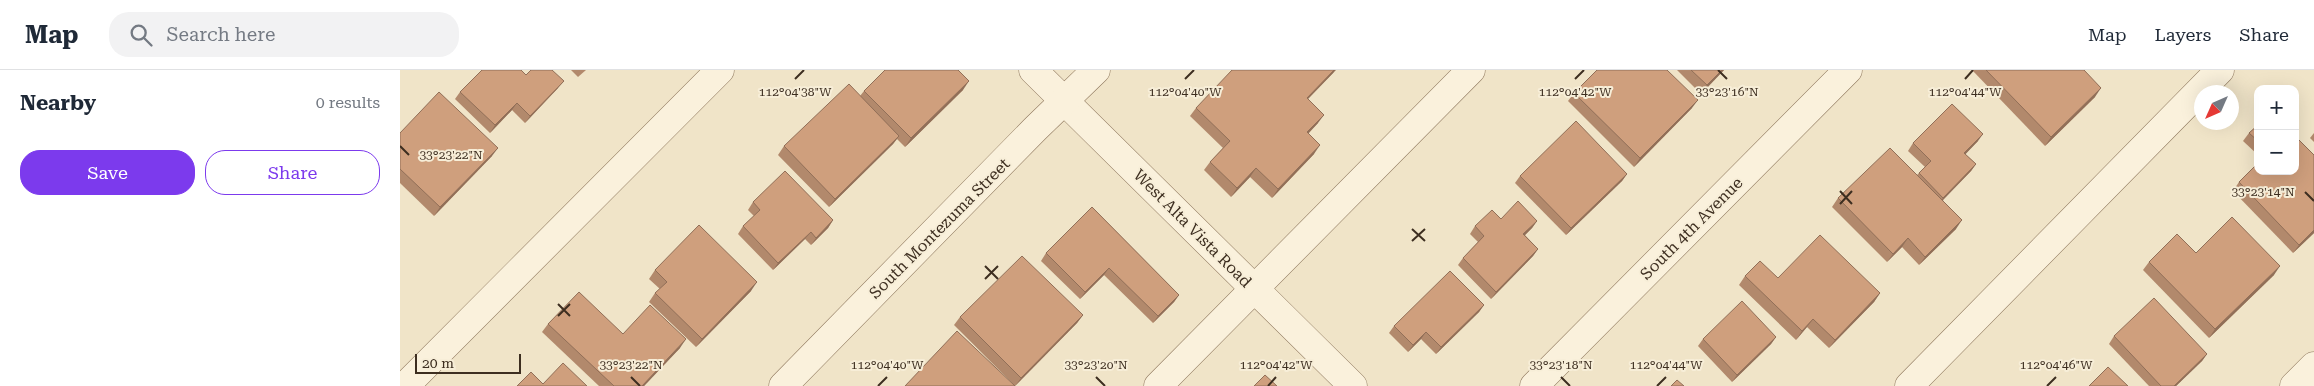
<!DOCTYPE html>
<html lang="en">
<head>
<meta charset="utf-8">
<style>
  body { margin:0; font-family:"Roboto Serif",serif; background:#f2f2f3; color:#1f2937 }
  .controls { position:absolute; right:15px; top:15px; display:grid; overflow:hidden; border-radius:10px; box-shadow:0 5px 20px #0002 }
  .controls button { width:45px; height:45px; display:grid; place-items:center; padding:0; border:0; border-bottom:1px solid #e0e1e3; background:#fff; color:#1f2937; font:25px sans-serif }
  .compass { position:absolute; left:1794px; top:15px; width:45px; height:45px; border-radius:50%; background:#fff; box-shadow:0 5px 20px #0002; rotate:225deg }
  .scale { position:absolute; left:15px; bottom:12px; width:106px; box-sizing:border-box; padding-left:5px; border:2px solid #3d2e20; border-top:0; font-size:14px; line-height:18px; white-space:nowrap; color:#3d2e20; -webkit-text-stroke:4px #f7eed8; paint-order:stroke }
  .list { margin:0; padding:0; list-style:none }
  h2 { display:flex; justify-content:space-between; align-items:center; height:65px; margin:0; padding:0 20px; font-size:21px }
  h2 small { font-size:16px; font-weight:400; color:#747a83 }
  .actions { display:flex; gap:10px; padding:15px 20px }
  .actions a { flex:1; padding:11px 0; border:1px solid #7c3aed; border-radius:20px; text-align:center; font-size:18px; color:#7c3aed }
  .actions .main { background:#7c3aed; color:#fff }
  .icon { flex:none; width:28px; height:28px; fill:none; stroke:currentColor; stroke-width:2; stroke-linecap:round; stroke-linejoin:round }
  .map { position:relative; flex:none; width:1914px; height:316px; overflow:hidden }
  header { display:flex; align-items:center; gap:30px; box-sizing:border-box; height:70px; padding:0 25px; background:#fff; border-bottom:1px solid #e0e1e3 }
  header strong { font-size:24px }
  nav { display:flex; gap:28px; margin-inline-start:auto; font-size:18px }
  .search { width:350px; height:45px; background:#f2f2f3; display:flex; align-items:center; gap:12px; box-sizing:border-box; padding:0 18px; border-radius:20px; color:#747a83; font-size:19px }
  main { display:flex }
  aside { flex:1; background:#fff }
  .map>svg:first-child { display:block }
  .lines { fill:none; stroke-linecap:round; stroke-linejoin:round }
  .minor-casing { stroke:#8d765c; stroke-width:29 }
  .minor { stroke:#faf1dc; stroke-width:28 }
  .wall { fill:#b2896c }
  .shaded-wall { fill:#916f58 }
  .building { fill:#cf9f7d; stroke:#916f58 }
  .ticks { fill:none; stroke:#3d2e20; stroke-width:2 }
  .labels { text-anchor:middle; stroke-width:4; stroke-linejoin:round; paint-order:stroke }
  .street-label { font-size:16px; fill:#3d2e20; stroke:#f7eed8 }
  .ticks-label { font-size:12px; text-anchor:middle; fill:#3d2e20; stroke:#f7eed8; stroke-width:4; stroke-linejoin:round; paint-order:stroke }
</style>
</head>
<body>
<header>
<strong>Map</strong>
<div class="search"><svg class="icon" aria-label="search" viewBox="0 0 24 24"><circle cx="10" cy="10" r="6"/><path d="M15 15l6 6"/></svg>Search here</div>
<nav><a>Map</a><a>Layers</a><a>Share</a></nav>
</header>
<main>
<aside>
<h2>Nearby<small>0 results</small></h2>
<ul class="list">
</ul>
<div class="actions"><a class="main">Save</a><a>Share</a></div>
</aside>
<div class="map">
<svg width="1914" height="316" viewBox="0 0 1914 316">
  <rect width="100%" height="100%" fill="#f0e4c8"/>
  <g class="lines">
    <defs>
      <g id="minor">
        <polyline points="633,0 953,316"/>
        <polyline points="5,316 320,0"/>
        <polyline points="383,316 635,59 696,0"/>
        <polyline points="758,316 1071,0"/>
        <polyline points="1134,316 1448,0"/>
        <polyline points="1509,316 1820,0"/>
        <polyline points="1894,316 1914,296"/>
      </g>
    </defs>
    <use href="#minor" class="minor-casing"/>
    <use href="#minor" class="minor"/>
  </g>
  <g class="wall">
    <polygon points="171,0 186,0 178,7"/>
    <polygon points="1277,0 1324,0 1301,24"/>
    <polygon points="1572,0 1684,0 1695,27 1645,76"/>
    <polygon points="934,2 908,29 918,53 908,64 914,84 872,128 850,107 831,127 804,100 810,92 823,78 790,46 796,38"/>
    <polygon points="126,5 158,18 125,53 112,40 90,63 55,29 60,22"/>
    <polygon points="563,20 505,77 497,69 493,74 429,137 378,85 384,76 460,26 464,21"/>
    <polygon points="1174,23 1292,38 1234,97 1168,31"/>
    <polygon points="1858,55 1858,85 1843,71 1849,63"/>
    <polygon points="0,63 92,86 34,146 0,113"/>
    <polygon points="1914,63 1914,72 1910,68"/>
    <polygon points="1578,71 1565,84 1576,94 1571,101 1543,130 1556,159 1519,195 1502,177 1487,192 1432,137 1438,128 1517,105 1525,97 1508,81 1513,73"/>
    <polygon points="1914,85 1914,163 1893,183 1833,121 1839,112"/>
    <polygon points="1227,104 1222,111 1166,165 1115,113 1120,106"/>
    <polygon points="353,132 433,150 428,158 411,175 405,169 373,200 338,164 343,156 354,146 348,140"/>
    <polygon points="692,137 779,225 774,232 753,253 704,205 680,229 641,191 646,183"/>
    <polygon points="1101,149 1137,151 1132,158 1125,165 1138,179 1133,186 1091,229 1058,195 1063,188 1078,172 1070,164 1075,156"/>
    <polygon points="1796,183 1874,205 1809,268 1743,200 1749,192"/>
    <polygon points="255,200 351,221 296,277 249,232 255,223 260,219 249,209"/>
    <polygon points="1345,206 1378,208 1480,223 1474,232 1429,278 1407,257 1396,270 1339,215"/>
    <polygon points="1084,235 1079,242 1036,284 1021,269 1008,282 989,263 994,256"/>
    <polygon points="683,245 677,253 615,316 554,255 560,247"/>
    <polygon points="148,254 223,264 280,278 244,316 199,316 142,262"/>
    <polygon points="1714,266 1807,284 1802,291 1776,316 1749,316 1709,274"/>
    <polygon points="1376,267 1371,274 1332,312 1298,276 1303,269"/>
  </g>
  <g class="shaded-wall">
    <polygon points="934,0 936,0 901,36 907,28"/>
    <polygon points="1322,0 1324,0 1301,24 1307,15"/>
    <polygon points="164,11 158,18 125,53 130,46"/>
    <polygon points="569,11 563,20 505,77 511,68"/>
    <polygon points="1701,18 1695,27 1645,76 1651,67"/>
    <polygon points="1298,30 1292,38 1234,97 1240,88"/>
    <polygon points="117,33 112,40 90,63 95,55"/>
    <polygon points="924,45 918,53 901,71 907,62"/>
    <polygon points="1583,64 1578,71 1559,91 1564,83"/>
    <polygon points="499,66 493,74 429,137 435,129"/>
    <polygon points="920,75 914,84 872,128 878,119"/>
    <polygon points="98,78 92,86 34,146 40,137"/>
    <polygon points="1576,94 1571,101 1538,135 1543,128"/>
    <polygon points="856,98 850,107 831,127 837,118"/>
    <polygon points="1227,104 1222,111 1166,165 1171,158"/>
    <polygon points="433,150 428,158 411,175 416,168"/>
    <polygon points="1562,150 1556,159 1519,195 1525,187"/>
    <polygon points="1137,151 1132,158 1118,172 1123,164"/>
    <polygon points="1914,160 1914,163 1893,183 1899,175"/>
    <polygon points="411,162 405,169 373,200 378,193"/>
    <polygon points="1508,168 1502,177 1487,192 1493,184"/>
    <polygon points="1138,179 1133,186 1091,229 1096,222"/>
    <polygon points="1880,196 1874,205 1809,268 1815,259"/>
    <polygon points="709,198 704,205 680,229 685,222"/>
    <polygon points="357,212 351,221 296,277 302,269"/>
    <polygon points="1480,223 1474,232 1429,278 1435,270"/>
    <polygon points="779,225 774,232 753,253 758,246"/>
    <polygon points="1084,235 1079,242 1036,284 1041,277"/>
    <polygon points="683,245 677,253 615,316 621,308"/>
    <polygon points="1413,249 1407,257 1396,270 1402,261"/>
    <polygon points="1026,262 1021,269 1008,282 1013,275"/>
    <polygon points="1376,267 1371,274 1332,312 1337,305"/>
    <polygon points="286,269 280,278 244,316 242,316"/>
    <polygon points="1807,284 1802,291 1776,316 1774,316"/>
  </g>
  <g class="building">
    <polygon points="82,0 121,0 126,5 131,0 152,0 164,11 130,46 117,33 95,55 60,22"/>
    <polygon points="485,0 558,0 569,11 511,68 464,21"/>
    <polygon points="832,0 934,0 907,28 924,45 907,62 920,75 878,119 856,98 837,118 810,92 830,71 796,38"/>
    <polygon points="1197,0 1267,0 1298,30 1240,88 1174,23"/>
    <polygon points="1291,0 1322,0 1307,15"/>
    <polygon points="1586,0 1684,0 1701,18 1651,67"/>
    <polygon points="449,14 499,66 435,129 384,76"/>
    <polygon points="39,22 98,78 40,137 0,99 0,63"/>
    <polygon points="1552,34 1583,64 1564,83 1576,94 1543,128 1519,103 1531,91 1513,73"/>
    <polygon points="1176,51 1227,104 1171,158 1120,106"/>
    <polygon points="1858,55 1858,71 1849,63"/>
    <polygon points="1895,66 1914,85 1914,160 1899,175 1839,112 1858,93 1858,101 1895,101"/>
    <polygon points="1490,78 1562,150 1525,187 1508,168 1493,184 1438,128"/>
    <polygon points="385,101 433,150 416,168 411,162 378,193 343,156 360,140 353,132"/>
    <polygon points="1118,131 1137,151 1123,164 1138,179 1096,222 1063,188 1084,166 1075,156 1092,140 1101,149"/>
    <polygon points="692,137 779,225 758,246 709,198 685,222 646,183"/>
    <polygon points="1832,147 1880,196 1815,259 1749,192 1777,164 1796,183"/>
    <polygon points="299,155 357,212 302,269 255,223 267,212 255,200"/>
    <polygon points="1420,165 1480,223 1435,270 1413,249 1402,261 1345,206 1360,191 1378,208"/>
    <polygon points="622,186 683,245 621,308 560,247"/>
    <polygon points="1050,201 1084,235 1041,277 1026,262 1013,275 994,256"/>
    <polygon points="179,222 223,264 250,235 286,269 242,316 214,316 148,254"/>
    <polygon points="1754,228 1807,284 1774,316 1761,316 1714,266"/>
    <polygon points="1342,231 1376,267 1337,305 1303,269"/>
    <polygon points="557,261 615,316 505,316"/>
    <polygon points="163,293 187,316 117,316 131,302 143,314"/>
    <polygon points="1708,297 1728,316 1689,316"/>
    <polygon points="865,305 877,316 854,316"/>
    <polygon points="1277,310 1284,316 1271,316"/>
  </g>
  <path class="ticks" d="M1318,0L1327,9M395,9L404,0M785,9L794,0M1175,9L1184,0M1565,9L1573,0M0,76L9,85M1440,121L1452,134M1905,122L1914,131M1440,134L1452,121M1012,159L1025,171M1012,171L1025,159M585,196L598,209M585,209L598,196M158,234L170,246M158,246L170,234M231,307L240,316M696,307L705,316M1161,307L1170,316M478,316L487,307M868,316L876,307M1257,316L1266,307M1647,316L1656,307"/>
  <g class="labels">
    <g class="street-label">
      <text transform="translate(539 158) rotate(-45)" y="6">South Montezuma Street</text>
      <text transform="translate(793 158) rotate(45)" y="6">West Alta Vista Road</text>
      <text transform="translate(1291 158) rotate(-45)" y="6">South 4th Avenue</text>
    </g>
  </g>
  <g class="ticks-label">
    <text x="1327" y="26">33°23'16"N</text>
    <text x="395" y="26">112°04'38"W</text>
    <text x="785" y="26">112°04'40"W</text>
    <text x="1175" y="26">112°04'42"W</text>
    <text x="1565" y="26">112°04'44"W</text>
    <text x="51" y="89">33°23'22"N</text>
    <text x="1863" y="126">33°23'14"N</text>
    <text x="231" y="299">33°23'22"N</text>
    <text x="487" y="299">112°04'40"W</text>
    <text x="696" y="299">33°23'20"N</text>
    <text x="876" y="299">112°04'42"W</text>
    <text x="1161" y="299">33°23'18"N</text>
    <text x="1266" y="299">112°04'44"W</text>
    <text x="1656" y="299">112°04'46"W</text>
  </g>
</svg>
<div class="controls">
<button>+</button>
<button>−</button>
</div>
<svg class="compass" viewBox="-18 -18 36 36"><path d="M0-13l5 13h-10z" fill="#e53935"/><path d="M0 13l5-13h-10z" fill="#747a83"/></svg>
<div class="scale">20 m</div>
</div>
</main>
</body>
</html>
